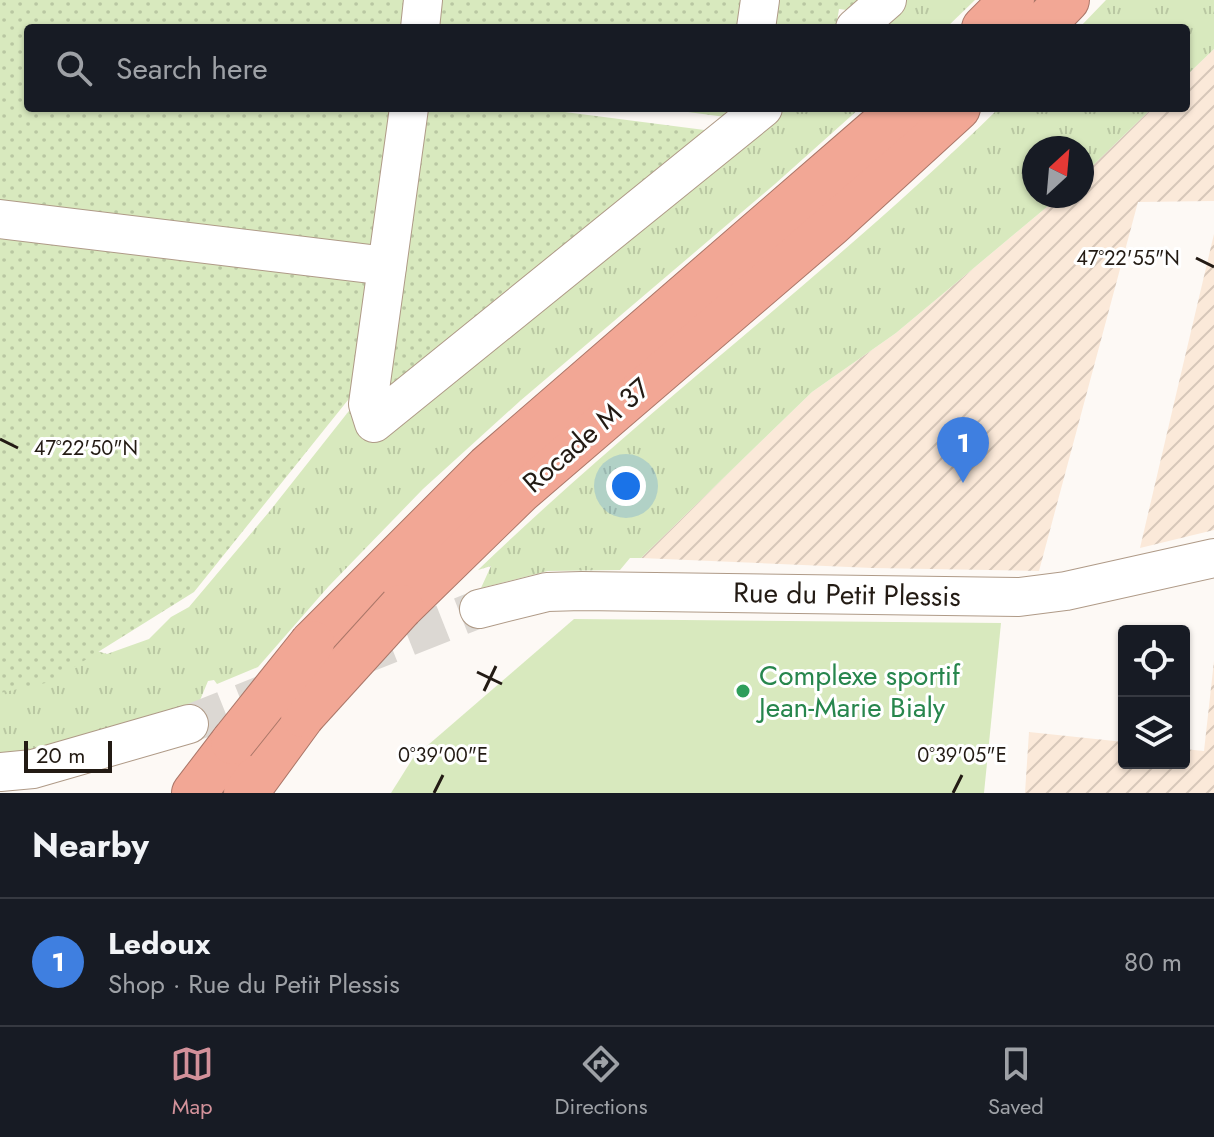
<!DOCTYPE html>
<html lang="en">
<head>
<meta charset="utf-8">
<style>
  body { margin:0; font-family:Jost,sans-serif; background:#20242c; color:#f1f3f6 }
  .controls { position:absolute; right:24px; bottom:24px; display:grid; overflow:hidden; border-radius:8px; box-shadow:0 2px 6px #0004 }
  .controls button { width:72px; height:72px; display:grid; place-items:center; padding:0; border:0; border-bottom:2px solid #363941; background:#171b24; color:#f1f3f6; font:40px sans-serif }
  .compass { position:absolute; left:1022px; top:136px; width:72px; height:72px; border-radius:50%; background:#171b24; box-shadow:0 2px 6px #0004; rotate:26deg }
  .scale { position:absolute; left:24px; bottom:20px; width:88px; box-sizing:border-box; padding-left:8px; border:4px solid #231b14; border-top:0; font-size:22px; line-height:28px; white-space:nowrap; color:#231b14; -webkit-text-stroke:6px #fff; paint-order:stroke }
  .you { position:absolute; left:626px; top:486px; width:28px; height:28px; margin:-20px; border:6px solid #fff; border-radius:50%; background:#1a73e8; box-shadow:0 0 0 12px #1a73e833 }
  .badge { display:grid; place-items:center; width:52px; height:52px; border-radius:50%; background:#d2919a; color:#fff; font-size:26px; font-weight:700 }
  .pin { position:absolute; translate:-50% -66px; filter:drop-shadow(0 2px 4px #0008) }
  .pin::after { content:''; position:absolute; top:42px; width:28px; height:24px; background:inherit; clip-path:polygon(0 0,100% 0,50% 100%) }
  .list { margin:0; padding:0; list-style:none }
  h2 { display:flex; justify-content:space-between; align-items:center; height:104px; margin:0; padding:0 32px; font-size:34px }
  h2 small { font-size:26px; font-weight:400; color:#9ea1a6 }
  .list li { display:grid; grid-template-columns:52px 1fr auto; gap:24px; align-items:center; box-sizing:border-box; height:128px; padding:0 32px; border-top:2px solid #363941 }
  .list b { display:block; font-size:30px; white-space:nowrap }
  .list p { margin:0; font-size:26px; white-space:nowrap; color:#9ea1a6 }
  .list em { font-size:26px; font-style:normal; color:#9ea1a6 }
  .icon { flex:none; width:44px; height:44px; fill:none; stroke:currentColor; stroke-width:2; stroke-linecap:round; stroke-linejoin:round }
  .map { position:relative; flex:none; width:1214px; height:793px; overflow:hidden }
  .search { position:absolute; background:#171b24; box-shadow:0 2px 6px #0004; left:24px; right:24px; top:24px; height:88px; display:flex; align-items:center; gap:20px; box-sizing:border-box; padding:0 28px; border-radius:8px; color:#9ea1a6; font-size:30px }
  .sheet { height:232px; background:#171b24 }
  nav { display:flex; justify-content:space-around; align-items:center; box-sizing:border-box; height:112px; border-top:2px solid #363941; background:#171b24; font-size:22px; color:#9ea1a6 }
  nav a { display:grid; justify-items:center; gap:4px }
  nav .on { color:#d2919a }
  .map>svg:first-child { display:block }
  .industrial { fill:url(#industrial-furrows) }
  .grass { fill:url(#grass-tufts) }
  .park { fill:url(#park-dots) }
  .pitch { fill:#d8e9be }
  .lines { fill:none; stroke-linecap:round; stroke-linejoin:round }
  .minor-tunnel { stroke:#dcd8d3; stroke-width:38; stroke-dasharray:38 19; stroke-linecap:butt }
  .minor-casing { stroke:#af9a87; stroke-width:40 }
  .highway-casing { stroke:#aa7668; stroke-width:46 }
  .minor { stroke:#fff; stroke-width:38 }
  .highway { stroke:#f2a795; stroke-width:44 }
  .highway-bridge-casing { stroke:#aa7668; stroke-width:46; stroke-linecap:butt }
  .highway-bridge { stroke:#f2a795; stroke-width:44 }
  .ticks { fill:none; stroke:#231b14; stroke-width:3 }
  .leisure-dot { fill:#2e9e5b; stroke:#fff; stroke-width:3 }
  .labels { text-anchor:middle; stroke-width:6; stroke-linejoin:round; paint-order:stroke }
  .street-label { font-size:28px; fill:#231b14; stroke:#fff }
  .leisure-label { font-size:28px; fill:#27864d; stroke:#fff; text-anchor:start }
  .ticks-label { font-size:20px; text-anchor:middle; fill:#231b14; stroke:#fff; stroke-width:6; stroke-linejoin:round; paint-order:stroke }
</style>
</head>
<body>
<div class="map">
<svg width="1214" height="793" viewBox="0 0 1214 793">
  <defs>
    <pattern id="industrial-furrows" width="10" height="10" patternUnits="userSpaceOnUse" patternTransform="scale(2)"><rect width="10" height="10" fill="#fbe9d9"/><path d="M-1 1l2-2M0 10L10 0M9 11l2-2" fill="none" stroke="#d7c7b9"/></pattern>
    <pattern id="grass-tufts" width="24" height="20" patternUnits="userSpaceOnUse" patternTransform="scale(2)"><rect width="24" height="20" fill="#d8e9be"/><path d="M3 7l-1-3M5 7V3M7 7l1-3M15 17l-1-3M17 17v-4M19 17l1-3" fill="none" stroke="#b9c7a2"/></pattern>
    <pattern id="park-dots" width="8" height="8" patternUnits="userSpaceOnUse" patternTransform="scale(2)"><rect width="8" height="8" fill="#d8e9be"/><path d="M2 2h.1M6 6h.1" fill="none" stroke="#b9c7a2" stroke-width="1.8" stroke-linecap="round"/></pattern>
  </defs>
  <rect width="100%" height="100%" fill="#fdf9f5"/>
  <g class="industrial">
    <polygon points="1214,49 1214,201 1138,202 1039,571 872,568 641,558 812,392 896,333 1060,196 1082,196 1082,176 1152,108 1186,108 1186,76"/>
    <polygon points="1214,234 1214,530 1140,548 1175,399"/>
    <polygon points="1214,661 1214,793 1025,793 1029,732 1124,742 1124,763 1184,763 1184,749 1204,751"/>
  </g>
  <g class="grass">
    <polygon points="896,0 975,0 946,28 865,28"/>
    <polygon points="1106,0 1214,0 1214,49 1186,76 1186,28 1079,28"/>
    <polygon points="780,108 860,108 775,184 520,401 423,489 328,587 258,667 217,684 214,680 208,681 198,705 145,727 0,756 0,667 58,639 107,654 149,639 171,617 189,607 269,512 356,402"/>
    <path d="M999,108H1152L1082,176V148H1034V196H1060L896,333L812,392L641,558H630L620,570L548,571L481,588L491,566L478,570C645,409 833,271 999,108Z"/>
  </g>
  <g class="park">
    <polygon points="0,0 408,0 404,28 28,28 28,108 534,108 720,132 389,397 356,390 194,592 50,682 0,693"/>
    <polygon points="436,0 749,0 746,28 432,28"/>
    <polygon points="773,0 867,0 855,11 839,9 836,28 769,28"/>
    <polygon points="658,108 735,108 733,118"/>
  </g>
  <polygon class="pitch" points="574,619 1001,623 984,793 391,793 413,758"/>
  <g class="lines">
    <g class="minor-tunnel">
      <polyline points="355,658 479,609"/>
      <polyline points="189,724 279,688"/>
    </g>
    <defs>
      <g id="minor">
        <polyline points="420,28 423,0"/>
        <polyline points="756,28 760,0"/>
        <polyline points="855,28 887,0"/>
        <polyline points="409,108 368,404 374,423 763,108"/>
        <polyline points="0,219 387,266"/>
        <polyline points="479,609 547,592 582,591 1019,597 1066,591 1214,558"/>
        <polyline points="0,772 33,769 189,724"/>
      </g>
      <g id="highway">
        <polyline points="984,28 1012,0"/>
        <polyline points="1040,28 1067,0"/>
        <polyline points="401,607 520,491 831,224 958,108"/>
        <polyline points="312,643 488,467 902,108"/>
        <polyline points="194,793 233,742"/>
        <polyline points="246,793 303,715"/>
      </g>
    </defs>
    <use href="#minor" class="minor-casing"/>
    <use href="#highway" class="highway-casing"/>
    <use href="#minor" class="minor"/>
    <use href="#highway" class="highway"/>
    <defs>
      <g id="highway-bridge">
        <polyline points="303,715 401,607"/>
        <polyline points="233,742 312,643"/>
      </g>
    </defs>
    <use href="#highway-bridge" class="highway-bridge-casing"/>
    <use href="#highway-bridge" class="highway-bridge"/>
  </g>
  <path class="ticks" d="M1196,258L1214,267M0,439L18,448M477,672L502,684M484,691L496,666M434,793L443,775M953,793L962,775"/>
  <circle class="leisure-dot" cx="743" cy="691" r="8"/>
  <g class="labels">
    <g class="street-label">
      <text transform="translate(586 435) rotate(-41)" y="10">Rocade M 37</text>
      <text transform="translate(847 594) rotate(1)" y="10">Rue du Petit Plessis</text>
    </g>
    <g class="leisure-label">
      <text x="759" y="685">Complexe sportif<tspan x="759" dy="32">Jean-Marie Bialy</tspan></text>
    </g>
  </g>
  <g class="ticks-label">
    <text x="1128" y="265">47°22'55"N</text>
    <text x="86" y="455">47°22'50"N</text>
    <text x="443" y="762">0°39'00"E</text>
    <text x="962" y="762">0°39'05"E</text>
  </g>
</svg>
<div class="controls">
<button><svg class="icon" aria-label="locate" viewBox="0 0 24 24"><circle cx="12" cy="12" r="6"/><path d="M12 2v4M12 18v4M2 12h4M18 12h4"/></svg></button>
<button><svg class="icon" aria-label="layers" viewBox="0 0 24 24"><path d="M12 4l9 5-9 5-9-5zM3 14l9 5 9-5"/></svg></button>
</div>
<svg class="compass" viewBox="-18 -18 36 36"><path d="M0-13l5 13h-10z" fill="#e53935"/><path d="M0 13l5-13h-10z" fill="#9ea1a6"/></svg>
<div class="scale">20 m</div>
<div class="you"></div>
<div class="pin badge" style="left:963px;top:483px;background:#3f7fe0">1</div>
<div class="search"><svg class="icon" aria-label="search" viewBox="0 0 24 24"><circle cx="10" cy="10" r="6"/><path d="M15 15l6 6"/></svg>Search here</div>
</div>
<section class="sheet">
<h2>Nearby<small></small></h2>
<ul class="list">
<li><span class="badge" style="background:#3f7fe0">1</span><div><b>Ledoux</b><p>Shop · Rue du Petit Plessis</p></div><em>80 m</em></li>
</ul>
</section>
<nav>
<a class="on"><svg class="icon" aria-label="map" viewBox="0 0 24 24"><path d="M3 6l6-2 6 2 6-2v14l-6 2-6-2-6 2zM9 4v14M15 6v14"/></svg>Map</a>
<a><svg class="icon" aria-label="directions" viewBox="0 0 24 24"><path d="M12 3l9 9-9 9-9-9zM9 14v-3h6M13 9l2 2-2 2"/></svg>Directions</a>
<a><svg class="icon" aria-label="saved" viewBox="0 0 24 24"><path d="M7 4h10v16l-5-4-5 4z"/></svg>Saved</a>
</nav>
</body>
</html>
